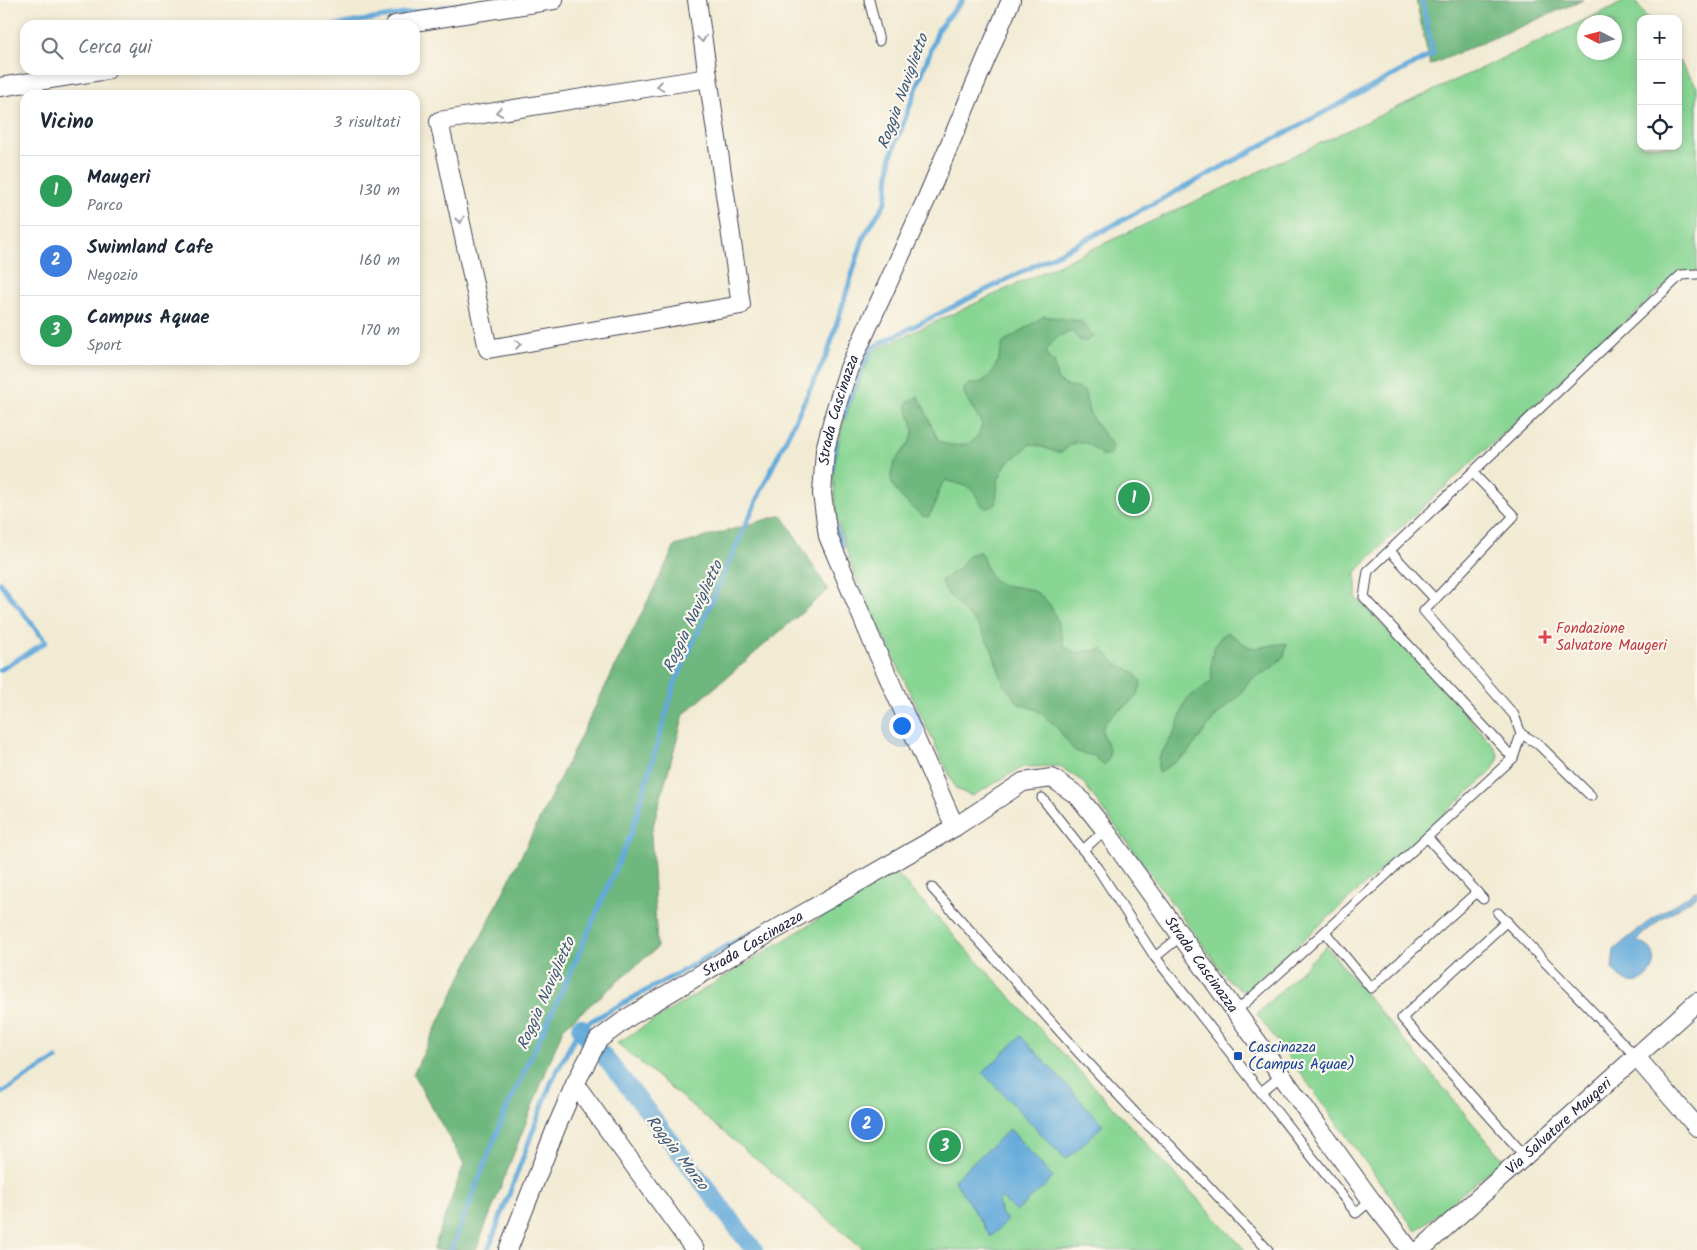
<!DOCTYPE html>
<html lang="it">
<head>
<meta charset="utf-8">
<style>
  body { margin:0; font-family:Kalam,sans-serif; background:#f6f6f7; color:#1f2937 }
  .controls { position:absolute; right:15px; top:15px; display:grid; overflow:hidden; border-radius:10px; box-shadow:0 2px 8px #0003 }
  .controls button { width:45px; height:45px; display:grid; place-items:center; padding:0; border:0; border-bottom:1px solid #e0e1e3; background:#fff; color:#1f2937; font:25px sans-serif }
  .compass { position:absolute; left:1577px; top:15px; width:45px; height:45px; border-radius:50%; background:#fff; box-shadow:0 2px 8px #0003; rotate:276deg }
  .you { position:absolute; left:901px; top:725px; width:18px; height:18px; margin:-12px; border:4px solid #fff; border-radius:50%; background:#1a73e8; box-shadow:0 0 0 8px #1a73e833 }
  .badge { display:grid; place-items:center; width:32px; height:32px; border-radius:50%; background:#2563eb; color:#fff; font-size:16px; font-weight:700 }
  .pin { position:absolute; translate:-50% -50%; border:2px solid #fff; box-shadow:0 1px 5px #0006 }
  .list { margin:0; padding:0; list-style:none }
  h2 { display:flex; justify-content:space-between; align-items:center; height:65px; margin:0; padding:0 20px; font-size:21px }
  h2 small { font-size:16px; font-weight:400; color:#747a83 }
  .list li { display:grid; grid-template-columns:32px 1fr auto; gap:15px; align-items:center; box-sizing:border-box; height:70px; padding:0 20px; border-top:1px solid #e0e1e3 }
  .list b { display:block; font-size:19px; white-space:nowrap }
  .list p { margin:0; font-size:16px; white-space:nowrap; color:#747a83 }
  .list em { font-size:16px; font-style:normal; color:#747a83 }
  .icon { flex:none; width:28px; height:28px; fill:none; stroke:currentColor; stroke-width:2; stroke-linecap:round; stroke-linejoin:round }
  .map { position:relative; flex:none; width:1697px; height:1250px; overflow:hidden }
  .search { position:absolute; background:#fff; box-shadow:0 2px 8px #0003; left:20px; top:20px; width:400px; height:55px; display:flex; align-items:center; gap:12px; box-sizing:border-box; padding:0 18px; border-radius:15px; color:#747a83; font-size:19px }
  .panel { position:absolute; background:#fff; box-shadow:0 2px 8px #0003; left:20px; top:90px; width:400px; height:275px; border-radius:15px }
  .map>svg:first-child { display:block }
  .green { fill:#89d694; stroke:#567c68; fill-rule:evenodd }
  .forest { fill:#6eb77e; stroke:#486c5c }
  .water { fill:#64aada; stroke:#43668a }
  .lines { fill:none; stroke-linecap:round; stroke-linejoin:round }
  .stream { stroke:#64aada; stroke-width:5 }
  .canal { stroke:#64aada; stroke-width:18 }
  .service-casing { stroke:#414052; stroke-width:11 }
  .minor-casing { stroke:#414052; stroke-width:20 }
  .service { stroke:#fff; stroke-width:9 }
  .minor { stroke:#fff; stroke-width:18 }
  .oneway { stroke:#9c9ca7 }
  .health-dot { fill:#e0444e; stroke:#fbf7ec; stroke-width:2 }
  .transit-dot { fill:#1a4fb4; stroke:#fbf7ec; stroke-width:2 }
  .labels { text-anchor:middle; stroke-width:4.5; stroke-linejoin:round; paint-order:stroke }
  .street-label { font-size:15px; fill:#22223b; stroke:#fbf7ec }
  .health-label { font-size:15px; fill:#be3a42; stroke:#fbf7ec; text-anchor:start }
  .transit-label { font-size:15px; fill:#164399; stroke:#fbf7ec; text-anchor:start }
  .water-label { font-size:16px; font-style:italic; fill:#3c587b; stroke:#fbf7ec }
</style>
</head>
<body>
<div class="map">
<svg width="1697" height="1250" viewBox="0 0 1697 1250">
  <rect width="100%" height="100%" fill="#fbf7ec"/>
  <filter id="ink" filterUnits="userSpaceOnUse"><feTurbulence type="fractalNoise" baseFrequency=".02" numOctaves="2"/><feDisplacementMap in="SourceGraphic" scale="10" xChannelSelector="R" yChannelSelector="G"/><feConvolveMatrix kernelMatrix="1 2 1 2 8 2 1 2 1" color-interpolation-filters="sRGB"/></filter>
  <filter id="wash" filterUnits="userSpaceOnUse"><feTurbulence type="fractalNoise" baseFrequency=".0096" numOctaves="4" result="noise"/><feDisplacementMap in="SourceGraphic" scale="20" xChannelSelector="R" yChannelSelector="G"/><feGaussianBlur stdDeviation="1.12" result="paint"/><feColorMatrix in="noise" values="0 0 0 0 0 0 0 0 0 0 0 0 0 0 0 0 0 1.4 0 .05"/><feComposite in="paint" operator="in"/></filter>
  <g filter="url(#wash)">
    <rect width="100%" height="100%" fill="#f2ebd4"/>
    <g class="green">
      <path d="M1628,0H1634L1648,19H1641V146H1678V60L1697,86V272L1679,273L1389,538L1356,572V597L1432,677L1493,745L1499,757L1492,771L1245,992L1230,982L1082,781L1059,766L1023,767L972,796L956,789L855,576L837,520L833,476L841,430L853,396L873,351ZM1584,22H1614V52H1584Z"/>
      <polygon points="895,872 1245,1250 865,1250 617,1043"/>
      <polygon points="1326,946 1503,1160 1416,1231 1257,1014"/>
    </g>
    <g class="forest">
      <polygon points="1416,0 1583,0 1430,65"/>
      <path d="M1044,316L1081,321L1093,336C1085,346 1079,341 1073,332C1061,332 1051,342 1046,351L1049,359L1054,362L1057,379C1068,390 1074,385 1085,392L1088,409L1093,420L1113,446L1112,453L1107,456H1102C1095,449 1086,439 1074,443C1069,445 1065,451 1061,452C1055,454 1039,444 1030,444L1017,456L1007,462L998,480L996,504C979,517 980,494 970,488C963,484 953,483 946,480C935,490 938,506 928,517L922,516C903,498 878,484 899,456C905,448 911,443 913,433C915,423 906,413 907,403L918,396C927,411 930,427 940,442C959,449 978,446 982,424L965,396L964,389L969,384C991,386 999,361 1003,343Z"/>
      <polygon points="782,515 828,590 684,714 651,833 657,948 563,1028 476,1250 433,1250 464,1164 413,1074 675,546"/>
      <path d="M980,552C986,562 987,576 997,582C1004,587 1015,586 1023,588C1054,593 1057,622 1065,647L1076,653L1102,649L1118,665L1134,672L1141,682C1139,706 1114,707 1104,725C1097,737 1119,749 1104,765L1099,762L1095,756L1077,752L1073,749L1056,726L1037,710L1019,704L1004,685L992,650L980,628L947,593L941,581L961,567L968,555Z"/>
      <path d="M1227,632L1246,645L1253,648L1287,643L1284,656L1272,668L1250,680L1237,698L1217,715L1186,755L1158,773V759L1176,730L1184,705L1187,699L1212,681C1211,662 1209,645 1227,632Z"/>
    </g>
    <g class="water">
      <path d="M1697,890V896L1660,920L1636,940C1641,943 1649,946 1652,951C1663,971 1634,1000 1612,969L1614,950L1623,942L1653,918Z"/>
      <polygon points="1021,1036 1103,1125 1066,1160 983,1073"/>
      <polygon points="1010,1129 1053,1178 1016,1212 1001,1198 998,1201 1000,1212 1007,1220 991,1237 954,1180"/>
    </g>
    <g class="lines">
      <g class="stream">
        <polyline points="336,25 464,4"/>
        <polyline points="841,420 859,375 871,348 1091,237 1433,54 1422,0"/>
        <polyline points="832,469 836,440"/>
        <polyline points="834,524 842,547"/>
        <polyline points="0,583 46,642 0,670"/>
        <polyline points="0,1094 56,1059"/>
        <polyline points="451,1250 506,1110 569,976 632,831 675,683 759,495 828,352 864,236 886,201 891,156 939,28 963,0"/>
        <polyline points="488,1250 551,1083 580,1027 762,927"/>
      </g>
      <g class="canal">
        <polyline points="580,1027 588,1040"/>
        <polyline points="602,1054 653,1118 754,1250"/>
      </g>
    </g>
  </g>
  <g filter="url(#ink)">
    <g class="lines">
      <defs>
        <g id="service">
          <polyline points="869,0 879,41"/>
          <polyline points="1390,551 1435,599"/>
          <polyline points="1521,734 1537,743 1591,796"/>
          <polyline points="1513,758 1364,597 1368,571 1681,275 1697,274"/>
          <polyline points="1042,798 1098,869 1155,957 1356,1213 1371,1200"/>
          <polyline points="1427,837 1483,899"/>
          <polyline points="1083,850 1105,830"/>
          <polyline points="932,888 1080,1054 1138,1116 1170,1145 1268,1250"/>
          <polyline points="1498,913 1636,1057"/>
          <polyline points="1507,921 1402,1018 1525,1156"/>
          <polyline points="1325,932 1371,988 1477,892"/>
          <polyline points="1155,957 1181,936"/>
          <polyline points="1235,1012 1295,959 1513,758 1521,734 1514,715 1424,611 1514,516 1473,473"/>
          <polyline points="1261,1092 1281,1076"/>
        </g>
        <g id="minor">
          <polyline points="697,0 741,305 488,349 439,121 708,78"/>
          <polyline points="395,25 554,0"/>
          <polyline points="0,87 107,70"/>
          <path id="s1" d="M955,827L873,643L828,536L822,494L825,450L835,411L849,368L926,200L1011,0"/>
          <polyline points="1636,1057 1697,1127"/>
          <polyline points="575,1084 695,1250"/>
          <path id="s2" d="M508,1250L556,1128L575,1084L598,1040L629,1017L773,931L955,827L1023,782L1052,778L1078,796L1105,830L1371,1200L1410,1250"/>
          <path id="s3" d="M1420,1250L1697,1002"/>
        </g>
      </defs>
      <use href="#service" class="service-casing"/>
      <use href="#minor" class="minor-casing"/>
      <use href="#service" class="service"/>
      <use href="#minor" class="minor"/>
    </g>
    <defs><path id="oneway-chevron" d="M-2-3.5L2.5 0L-2 3.5" fill="none" stroke-width="1.6" stroke-linecap="round" stroke-linejoin="round" transform="scale(1.25)"/></defs>
    <g class="oneway">
      <use href="#oneway-chevron" transform="translate(702 39) rotate(82)"/>
      <use href="#oneway-chevron" transform="translate(660 86) rotate(171)"/>
      <use href="#oneway-chevron" transform="translate(499 112) rotate(171)"/>
      <use href="#oneway-chevron" transform="translate(460 220) rotate(78)"/>
      <use href="#oneway-chevron" transform="translate(518 344) rotate(-10)"/>
    </g>
  </g>
  <path class="health-dot" d="M1542.5 629.5h5v5h5v5h-5v5h-5v-5h-5v-5h5z"/>
  <rect class="transit-dot" x="1233" y="1051" width="10" height="10" rx="2.5"/>
  <g class="labels">
    <g class="street-label">
      <text dy="5" stroke="none"><textPath href="#s1" startOffset="446">Strada Cascinazza</textPath></text>
      <text dy="5" stroke="none"><textPath href="#s2" startOffset="411">Strada Cascinazza</textPath></text>
      <text dy="5" stroke="none"><textPath href="#s2" startOffset="996">Strada Cascinazza</textPath></text>
      <text dy="5" stroke="none"><textPath href="#s3" startOffset="186">Via Salvatore Maugeri</textPath></text>
    </g>
    <g class="health-label">
      <text x="1556" y="633">Fondazione<tspan x="1556" dy="17">Salvatore Maugeri</tspan></text>
    </g>
    <g class="transit-label">
      <text x="1248" y="1052">Cascinazza<tspan x="1248" dy="17">(Campus Aquae)</tspan></text>
    </g>
    <g class="water-label">
      <text transform="translate(902 91) rotate(-70)" y="6">Roggia Naviglietto</text>
      <text transform="translate(692 616) rotate(-65)" y="6">Roggia Naviglietto</text>
      <text transform="translate(545 993) rotate(-66)" y="6">Roggia Naviglietto</text>
      <text transform="translate(678 1152) rotate(52)" y="6">Roggia Marzo</text>
    </g>
  </g>
</svg>
<div class="controls">
<button>+</button>
<button>−</button>
<button><svg class="icon" aria-label="locate" viewBox="0 0 24 24"><circle cx="12" cy="12" r="6"/><path d="M12 2v4M12 18v4M2 12h4M18 12h4"/></svg></button>
</div>
<svg class="compass" viewBox="-18 -18 36 36"><path d="M0-13l5 13h-10z" fill="#e53935"/><path d="M0 13l5-13h-10z" fill="#747a83"/></svg>
<div class="you"></div>
<div class="pin badge" style="left:1134px;top:498px;background:#2e9e5b">1</div>
<div class="pin badge" style="left:867px;top:1124px;background:#3f7fe0">2</div>
<div class="pin badge" style="left:945px;top:1146px;background:#2e9e5b">3</div>
<div class="search"><svg class="icon" aria-label="search" viewBox="0 0 24 24"><circle cx="10" cy="10" r="6"/><path d="M15 15l6 6"/></svg>Cerca qui</div>
<section class="panel">
<h2>Vicino<small>3 risultati</small></h2>
<ul class="list">
<li><span class="badge" style="background:#2e9e5b">1</span><div><b>Maugeri</b><p>Parco</p></div><em>130 m</em></li>
<li><span class="badge" style="background:#3f7fe0">2</span><div><b>Swimland Cafe</b><p>Negozio</p></div><em>160 m</em></li>
<li><span class="badge" style="background:#2e9e5b">3</span><div><b>Campus Aquae</b><p>Sport</p></div><em>170 m</em></li>
</ul>
</section>
</div>
</body>
</html>
